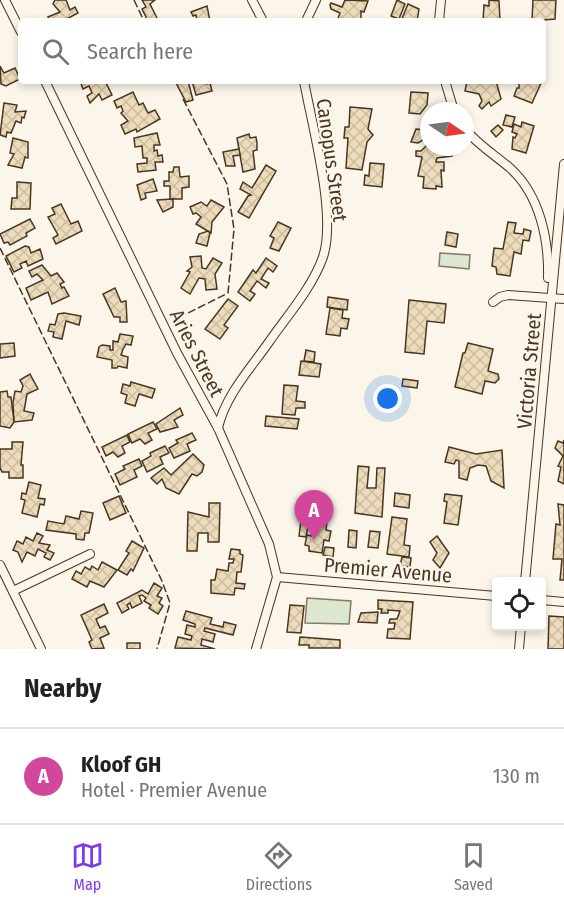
<!DOCTYPE html>
<html lang="en">
<head>
<meta charset="utf-8">
<style>
  body { margin:0; font-family:"Fira Sans Condensed",sans-serif; background:#f2f2f2; color:#222 }
  .controls { position:absolute; right:18px; bottom:18px; display:grid; overflow:hidden; border-radius:6px; box-shadow:0 3px 9px #0003 }
  .controls button { width:54px; height:54px; display:grid; place-items:center; padding:0; border:0; border-bottom:2px solid #e0e0e0; background:#fff; color:#222; font:30px sans-serif }
  .compass { position:absolute; left:420px; top:102px; width:54px; height:54px; border-radius:50%; background:#fff; box-shadow:0 3px 9px #0003; rotate:103deg }
  .you { position:absolute; left:388px; top:399px; width:21px; height:21px; margin:-15px; border:4px solid #fff; border-radius:50%; background:#1a73e8; box-shadow:0 0 0 9px #1a73e833 }
  .badge { display:grid; place-items:center; width:39px; height:39px; border-radius:50%; background:#7c3aed; color:#fff; font-size:20px; font-weight:700 }
  .pin { position:absolute; translate:-50% -50px; filter:drop-shadow(0 2px 3px #0008) }
  .pin::after { content:''; position:absolute; top:32px; width:21px; height:18px; background:inherit; clip-path:polygon(0 0,100% 0,50% 100%) }
  .list { margin:0; padding:0; list-style:none }
  h2 { display:flex; justify-content:space-between; align-items:center; height:78px; margin:0; padding:0 24px; font-size:26px }
  h2 small { font-size:20px; font-weight:400; color:#767676 }
  .list li { display:grid; grid-template-columns:39px 1fr auto; gap:18px; align-items:center; box-sizing:border-box; height:96px; padding:0 24px; border-top:2px solid #e0e0e0 }
  .list b { display:block; font-size:22px; white-space:nowrap }
  .list p { margin:0; font-size:20px; white-space:nowrap; color:#767676 }
  .list em { font-size:20px; font-style:normal; color:#767676 }
  .icon { flex:none; width:33px; height:33px; fill:none; stroke:currentColor; stroke-width:2; stroke-linecap:round; stroke-linejoin:round }
  .map { position:relative; flex:none; width:564px; height:649px; overflow:hidden }
  .search { position:absolute; background:#fff; box-shadow:0 3px 9px #0003; left:18px; right:18px; top:18px; height:66px; display:flex; align-items:center; gap:15px; box-sizing:border-box; padding:0 21px; border-radius:6px; color:#767676; font-size:22px }
  .sheet { height:174px; background:#fff }
  nav { display:flex; justify-content:space-around; align-items:center; box-sizing:border-box; height:84px; border-top:2px solid #e0e0e0; background:#fff; font-size:16px; color:#767676 }
  nav a { display:grid; justify-items:center; gap:3px }
  nav .on { color:#7c3aed }
  .map>svg:first-child { display:block }
  .green { fill:#dce7d0; stroke:#887966; stroke-width:1.5 }
  .building { fill:url(#building-cross-hatch); stroke:#4a3520; stroke-width:1.5 }
  .lines { fill:none; stroke-linecap:round; stroke-linejoin:round }
  .street-casing { stroke:#4a3520; stroke-width:10 }
  .street { stroke:#fbf6e9; stroke-width:8 }
  .fence { stroke:#4a3520; stroke-width:1.5; stroke-dasharray:8 3; stroke-linecap:butt }
  .labels { text-anchor:middle; stroke-width:4.5; stroke-linejoin:round; paint-order:stroke }
  .street-label { font-size:20px; fill:#4a3520; stroke:#fbf6e9 }
</style>
</head>
<body>
<div class="map">
<svg width="564" height="649" viewBox="0 0 564 649">
  <defs>
    <pattern id="building-cross-hatch" width="8" height="8" patternUnits="userSpaceOnUse" patternTransform="scale(1.5)"><rect width="8" height="8" fill="#ecdcbc"/><path d="M0 0l8 8M0 8l8-8" fill="none" stroke="#ccbda1"/></pattern>
  </defs>
  <rect width="100%" height="100%" fill="#fbf6e9"/>
  <g class="green">
    <polygon points="440,253 470,255 469,269 439,266"/>
    <polygon points="307,598 351,601 349,624 305,623"/>
  </g>
  <g class="building">
    <polygon points="55,0 66,0 70,10 75,7 78,13 63,21 50,21 48,17 60,12 53,4"/>
    <polygon points="142,0 155,0 150,4 158,20 148,21 142,9 146,7"/>
    <polygon points="345,0 368,1 364,12 361,11 361,21 337,21 340,13 331,9 330,5 331,3 342,7"/>
    <polygon points="397,0 405,4 399,19 391,16"/>
    <polygon points="489,0 499,1 500,21 483,21 484,5 489,6"/>
    <polygon points="533,0 556,0 555,19 532,21"/>
    <polygon points="408,4 419,9 417,21 401,21"/>
    <polygon points="207,6 210,21 197,21 196,15 193,16 191,12"/>
    <polygon points="0,66 4,73 15,68 20,79 6,86 1,84"/>
    <polygon points="80,81 105,81 112,95 102,100 99,94 90,103 87,96 92,93 89,86 83,89"/>
    <polygon points="175,81 188,81 193,100 186,102"/>
    <polygon points="192,81 207,81 207,84 210,83 212,91 196,95"/>
    <polygon points="467,81 496,81 501,99 491,106 489,102 482,109 479,106 482,101 479,94 465,91"/>
    <polygon points="519,81 542,81 532,103 514,96 517,88 519,88"/>
    <polygon points="133,92 139,105 143,103 148,113 155,110 160,119 137,132 136,129 125,134 121,125 128,121 121,113 123,111 121,106 117,108 114,101"/>
    <polygon points="411,92 428,93 427,105 420,114 409,113"/>
    <polygon points="4,103 17,105 15,112 26,111 24,118 22,117 21,123 16,121 11,133 7,132 6,137 0,135"/>
    <polygon points="350,107 372,109 368,129 373,135 367,142 362,170 346,168 348,138 344,138 345,127 349,127"/>
    <polygon points="506,115 515,117 512,127 503,125"/>
    <polygon points="522,122 534,126 526,153 512,149 513,137 515,138 517,134 512,132 514,124 521,127"/>
    <polygon points="498,125 503,130 496,137 491,131"/>
    <polygon points="416,129 425,130 423,140 418,143 411,142"/>
    <polygon points="157,133 160,145 154,145 154,151 157,150 158,156 162,155 163,162 155,162 156,170 138,172 137,164 147,163 147,158 143,158 142,146 135,147 134,138"/>
    <polygon points="249,134 250,138 256,137 257,143 257,150 253,151 255,169 243,172 237,138"/>
    <polygon points="13,138 28,142 28,158 25,157 22,168 8,165 14,154 10,153"/>
    <polygon points="427,145 435,148 454,147 452,156 437,158 436,162 444,162 444,171 441,170 442,187 436,186 436,189 423,188 424,177 418,176 422,157 416,156 416,151 421,151"/>
    <polygon points="239,149 240,155 233,156 235,166 226,166 223,152"/>
    <polygon points="370,163 384,164 382,187 364,185 365,175 369,176"/>
    <polygon points="266,165 276,171 249,218 238,212 248,196 251,195 240,189 243,182 252,188"/>
    <polygon points="174,167 179,167 180,177 189,176 189,187 182,188 182,199 170,199 170,186 164,186 164,181 169,181 169,172 173,172"/>
    <polygon points="153,179 157,191 145,193 146,198 141,200 137,185"/>
    <polygon points="17,182 31,183 30,209 11,209 12,198 17,198"/>
    <polygon points="173,199 173,207 163,212 157,200"/>
    <polygon points="211,200 224,207 212,222 211,233 196,224 201,217 196,213 193,214 190,207 201,202 207,206"/>
    <polygon points="61,204 71,224 78,221 82,231 56,244 53,238 58,235 48,217 55,214 52,208"/>
    <polygon points="30,219 35,228 26,233 27,236 10,245 8,242 4,243 0,234"/>
    <polygon points="278,222 291,228 279,251 270,248 274,238 270,236"/>
    <polygon points="508,222 516,223 514,233 523,234 524,229 531,231 529,241 523,240 521,254 514,252 510,276 497,274 496,267 492,266 494,248 503,249"/>
    <polygon points="208,231 210,233 207,246 196,243 199,234"/>
    <polygon points="447,232 458,234 456,247 445,245"/>
    <polygon points="25,246 29,247 31,253 40,249 43,259 28,266 26,261 20,264 22,268 14,272 6,256"/>
    <polygon points="201,256 202,268 206,269 213,258 222,263 215,274 217,289 206,290 205,279 199,278 190,294 181,288 190,272 187,271 192,267 190,257"/>
    <polygon points="266,258 277,266 273,272 268,268 261,279 269,283 266,288 257,281 250,291 255,294 250,301 238,292 253,270 256,273"/>
    <polygon points="42,265 51,276 57,273 64,282 60,284 62,288 64,287 69,296 52,304 48,292 31,300 26,288 43,280 37,274 32,277 29,271"/>
    <polygon points="115,288 121,302 126,301 127,322 120,322 120,317 114,317 103,294"/>
    <polygon points="328,297 348,300 347,310 327,307"/>
    <polygon points="228,299 238,306 224,325 228,328 220,339 205,329"/>
    <polygon points="409,300 446,304 444,323 427,321 424,354 405,352"/>
    <polygon points="330,308 343,310 342,318 349,319 347,329 341,328 340,336 326,334"/>
    <polygon points="64,313 81,316 79,325 66,321 62,339 53,337 54,332 48,331 50,324 55,325 58,314"/>
    <polygon points="120,334 133,336 131,345 126,344 123,349 121,355 128,357 127,368 118,366 117,368 112,368 112,360 97,357 99,347 102,345 110,346 110,350 113,350 113,341 118,342"/>
    <polygon points="14,343 15,356 0,358 0,344"/>
    <polygon points="468,343 493,349 488,371 498,374 499,379 495,383 485,381 482,394 455,387 463,353 465,353"/>
    <polygon points="306,350 315,352 314,362 304,361"/>
    <polygon points="301,361 321,364 319,377 299,375"/>
    <polygon points="30,374 38,389 27,394 24,411 34,413 32,420 14,422 13,403 15,391 21,392 23,386 20,380"/>
    <polygon points="403,379 418,381 417,388 402,386"/>
    <polygon points="131,382 155,389 152,398 139,394 135,406 125,403 127,395 121,393 123,384 130,386"/>
    <polygon points="284,385 298,386 296,401 305,402 305,408 296,408 295,415 282,414"/>
    <polygon points="7,391 8,397 11,397 14,422 10,428 0,426 0,392"/>
    <polygon points="180,408 183,415 174,420 178,427 160,432 156,424"/>
    <polygon points="266,416 299,419 297,429 265,426"/>
    <polygon points="153,422 157,429 148,433 152,440 145,444 140,439 132,443 128,434"/>
    <polygon points="192,433 196,440 187,444 190,451 174,458 169,448 178,443 176,440"/>
    <polygon points="127,435 130,442 122,446 125,453 118,457 113,452 106,456 102,447"/>
    <polygon points="564,440 564,484 558,481 561,467 558,466 563,456 555,448 558,441 563,443"/>
    <polygon points="12,442 23,442 21,465 23,465 23,478 9,478 9,472 2,472 0,468 0,449 12,449"/>
    <polygon points="165,446 169,453 160,457 163,464 147,472 142,461 151,456 150,453"/>
    <polygon points="449,447 476,454 502,450 504,488 491,481 486,466 478,465 470,468 467,480 459,478 459,461 456,460 454,464 445,462"/>
    <polygon points="193,454 204,465 202,472 197,476 192,474 179,494 166,488 162,479 157,484 151,478 164,468 171,475"/>
    <polygon points="139,459 142,466 134,470 137,477 120,485 115,474 125,469 123,466"/>
    <polygon points="358,466 369,467 367,488 376,488 377,468 385,468 382,517 355,513"/>
    <polygon points="29,482 41,485 38,498 45,499 44,505 40,504 37,517 22,513 25,500 21,499 22,493 26,494"/>
    <polygon points="395,493 410,495 409,508 394,506"/>
    <polygon points="445,494 462,496 458,525 444,523 447,502 444,501"/>
    <polygon points="119,496 126,513 110,520 103,503"/>
    <polygon points="209,503 220,503 219,542 208,542 208,533 198,533 197,551 187,551 188,512 209,517"/>
    <polygon points="558,504 564,505 564,580 560,580 562,559 553,559 556,524 560,525"/>
    <polygon points="304,510 314,511 312,519 303,517"/>
    <polygon points="81,511 93,513 89,533 85,533 84,540 76,539 76,534 46,530 48,521 64,524 66,516 79,519"/>
    <polygon points="316,511 328,513 326,530 331,531 329,541 324,540 322,553 309,551 309,546 305,545 307,535 312,536"/>
    <polygon points="392,517 407,519 404,545 410,546 409,557 387,554"/>
    <polygon points="301,520 309,521 306,537 299,536"/>
    <polygon points="349,530 357,531 356,548 348,547"/>
    <polygon points="370,531 380,532 378,548 368,547"/>
    <polygon points="37,533 43,536 39,543 50,545 47,550 54,553 50,560 44,557 46,553 38,549 35,556 27,552 22,562 18,552 13,550 17,541 23,544 26,537 33,541"/>
    <polygon points="437,536 449,553 440,568 433,560 437,553 430,542"/>
    <polygon points="132,541 144,548 133,571 131,569 127,575 118,570 129,553 126,551"/>
    <polygon points="325,547 334,548 333,557 323,555"/>
    <polygon points="231,549 240,550 240,554 243,555 241,572 237,572 236,583 245,584 244,589 235,588 234,595 211,593 211,580 215,580 217,569 228,571 229,563 233,563 234,559 229,559"/>
    <polygon points="402,557 411,558 410,567 400,566"/>
    <polygon points="102,562 117,570 104,587 90,581 87,587 72,579 76,571 81,574 85,567 90,570 92,566 98,570"/>
    <polygon points="154,583 162,588 157,596 162,598 159,603 163,606 158,614 149,608 151,605 144,601 146,598 142,595 139,596 142,603 132,608 130,603 127,605 129,609 122,613 117,603 142,590 148,594"/>
    <polygon points="378,600 413,602 410,639 387,638 388,629 394,629 395,623 389,623 390,619 397,619 400,611 388,610 388,613 381,613 382,609 378,609"/>
    <polygon points="104,604 108,613 96,619 100,628 105,626 109,634 100,638 104,648 92,649 89,642 92,640 81,615"/>
    <polygon points="290,605 304,606 301,633 287,632"/>
    <polygon points="186,611 212,618 210,624 223,627 224,622 236,625 233,635 205,628 204,631 215,634 213,642 202,639 201,645 215,649 175,648 178,637 191,640 192,636 185,634 187,625 195,627 195,624 183,620"/>
    <polygon points="378,612 377,623 358,622 361,613"/>
    <polygon points="549,616 564,617 564,649 548,649"/>
    <polygon points="300,637 340,640 340,648 309,648 309,645 299,645"/>
    <rect x="127" y="643" width="13" height="6"/>
  </g>
  <g class="lines">
    <defs>
      <g id="street">
        <polyline points="5,0 21,32"/>
        <polyline points="252,0 263,21"/>
        <polyline points="306,21 316,0"/>
        <polyline points="439,21 441,0"/>
        <polyline points="45,81 177,353 218,428 269,544 277,577 256,649"/>
        <polyline points="445,81 454,111"/>
        <path d="M465,129C478,145 495,155 510,168C540,195 549,240 548,278"/>
        <polyline points="493,302 500,297 508,295 564,299"/>
        <path d="M218,428C225,396 250,369 269,342C287,316 312,288 323,257C337,215 312,126 304,81"/>
        <polyline points="0,565 41,649"/>
        <polyline points="277,577 496,596"/>
        <polyline points="525,582 564,164"/>
        <polyline points="13,591 90,554"/>
        <polyline points="542,600 564,602"/>
        <polyline points="519,649 521,626"/>
      </g>
    </defs>
    <use href="#street" class="street-casing"/>
    <use href="#street" class="street"/>
    <g class="fence">
      <polyline points="134,0 144,21"/>
      <polyline points="183,99 227,184 234,229 228,293 184,315"/>
      <polyline points="0,248 162,581 170,603 157,649"/>
    </g>
  </g>
  <g class="labels">
    <g class="street-label">
      <text transform="translate(332 160) rotate(82)" y="7">Canopus Street</text>
      <text transform="translate(197 353) rotate(63)" y="7">Aries Street</text>
      <text transform="translate(529 371) rotate(-85)" y="7">Victoria Street</text>
      <text transform="translate(388 570) rotate(5)" y="7">Premier Avenue</text>
    </g>
  </g>
</svg>
<div class="controls">
<button><svg class="icon" aria-label="locate" viewBox="0 0 24 24"><circle cx="12" cy="12" r="6"/><path d="M12 2v4M12 18v4M2 12h4M18 12h4"/></svg></button>
</div>
<svg class="compass" viewBox="-18 -18 36 36"><path d="M0-13l5 13h-10z" fill="#e53935"/><path d="M0 13l5-13h-10z" fill="#767676"/></svg>
<div class="you"></div>
<div class="pin badge" style="left:314px;top:540px;background:#d1479c">A</div>
<div class="search"><svg class="icon" aria-label="search" viewBox="0 0 24 24"><circle cx="10" cy="10" r="6"/><path d="M15 15l6 6"/></svg>Search here</div>
</div>
<section class="sheet">
<h2>Nearby<small></small></h2>
<ul class="list">
<li><span class="badge" style="background:#d1479c">A</span><div><b>Kloof GH</b><p>Hotel · Premier Avenue</p></div><em>130 m</em></li>
</ul>
</section>
<nav>
<a class="on"><svg class="icon" aria-label="map" viewBox="0 0 24 24"><path d="M3 6l6-2 6 2 6-2v14l-6 2-6-2-6 2zM9 4v14M15 6v14"/></svg>Map</a>
<a><svg class="icon" aria-label="directions" viewBox="0 0 24 24"><path d="M12 3l9 9-9 9-9-9zM9 14v-3h6M13 9l2 2-2 2"/></svg>Directions</a>
<a><svg class="icon" aria-label="saved" viewBox="0 0 24 24"><path d="M7 4h10v16l-5-4-5 4z"/></svg>Saved</a>
</nav>
</body>
</html>
